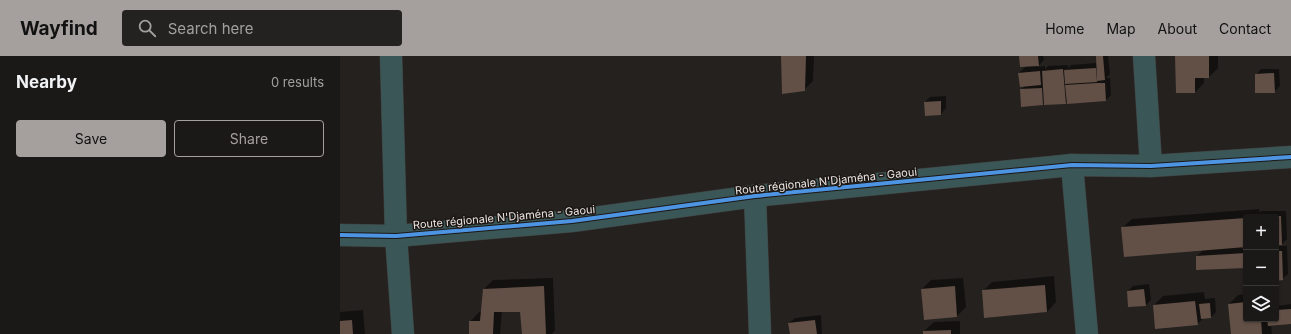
<!DOCTYPE html>
<html lang="en">
<head>
<meta charset="utf-8">
<style>
  body { margin:0; font-family:Inter,sans-serif; background:#242220; color:#f1f3f6 }
  .controls { position:absolute; right:12px; bottom:12px; display:grid; overflow:hidden; border-radius:4px; box-shadow:0 1px 3px #0004 }
  .controls button { width:36px; height:36px; display:grid; place-items:center; padding:0; border:0; border-bottom:1px solid #393836; background:#1b1917; color:#f1f3f6; font:20px sans-serif }
  .list { margin:0; padding:0; list-style:none }
  h2 { display:flex; justify-content:space-between; align-items:center; height:52px; margin:0; padding:0 16px; font-size:17px }
  h2 small { font-size:13px; font-weight:400; color:#a0a0a1 }
  .actions { display:flex; gap:8px; padding:12px 16px }
  .actions a { flex:1; padding:9px 0; border:1px solid #a5a09e; border-radius:4px; text-align:center; font-size:14px; color:#a5a09e }
  .actions .main { background:#a5a09e; color:#111 }
  .icon { flex:none; width:22px; height:22px; fill:none; stroke:currentColor; stroke-width:2; stroke-linecap:round; stroke-linejoin:round }
  .map { position:relative; flex:none; width:951px; height:278px; overflow:hidden }
  header { display:flex; align-items:center; gap:24px; box-sizing:border-box; height:56px; padding:0 20px; background:#a5a09e; color:#111 }
  header strong { font-size:19px }
  nav { display:flex; gap:22px; margin-inline-start:auto; font-size:14px }
  .search { width:280px; height:36px; background:#242220; display:flex; align-items:center; gap:10px; box-sizing:border-box; padding:0 14px; border-radius:4px; color:#a0a0a1; font-size:15px }
  main { display:flex }
  aside { flex:1; background:#1b1917 }
  .map>svg:first-child { display:block }
  .shadow { fill:#0007 }
  .building { fill:#625046 }
  .lines { fill:none; stroke-linecap:round; stroke-linejoin:round }
  .street-casing { stroke:#3f3c3b; stroke-width:23 }
  .street { stroke:#3a5656; stroke-width:22 }
  .cycleway-casing { stroke:#1d1714; stroke-width:6 }
  .cycleway { stroke:#4d94e3; stroke-width:4 }
  .labels { text-anchor:middle; stroke-width:3; stroke-linejoin:round; paint-order:stroke }
  .street-label { font-size:11px; fill:#eae5e3; stroke:#1d1714 }
</style>
</head>
<body>
<header>
<strong>Wayfind</strong>
<div class="search"><svg class="icon" aria-label="search" viewBox="0 0 24 24"><circle cx="10" cy="10" r="6"/><path d="M15 15l6 6"/></svg>Search here</div>
<nav><a>Home</a><a>Map</a><a>About</a><a>Contact</a></nav>
</header>
<main>
<aside>
<h2>Nearby<small>0 results</small></h2>
<ul class="list">
</ul>
<div class="actions"><a class="main">Save</a><a>Share</a></div>
</aside>
<div class="map">
<svg width="951" height="278" viewBox="0 0 951 278">
  <rect width="100%" height="100%" fill="#24211f"/>
  <g class="shadow">
    <polygon points="442,0 474,0 473,25 464,34"/>
    <polygon points="680,0 703,0 704,4 697,11 705,10 705,13 708,10 728,9 728,12 731,9 757,7 757,0 768,0 770,18 766,22 770,22 771,39 766,44 705,48 705,46 703,48 681,34 685,30 679,17 686,10"/>
    <polygon points="836,0 878,0 878,12 869,21 864,21 864,27 855,36"/>
    <polygon points="921,13 939,13 940,30 934,36 916,19"/>
    <polygon points="606,40 606,52 601,58 585,46 590,41"/>
    <polygon points="919,153 920,157 921,155 946,155 947,183 940,190 947,190 948,218 942,223 936,224 936,161 906,161 906,190 902,191 902,193 906,192 906,211 857,200 863,194 782,172 792,163"/>
    <polygon points="714,220 716,246 707,256 645,261 643,235 652,226"/>
    <polygon points="213,222 215,274 212,278 183,278 180,255 162,255 160,278 130,278 130,266 139,256 142,256 144,233 153,224"/>
    <polygon points="623,222 626,251 617,260 582,233 591,224"/>
    <polygon points="809,228 811,244 806,249 788,235 793,230"/>
    <polygon points="864,236 865,243 875,242 876,256 871,261 864,262 857,268 814,249 823,240"/>
    <polygon points="906,238 906,263 936,263 936,250 951,248 951,267 931,269 932,278 892,278 889,248 898,239"/>
    <polygon points="23,254 25,278 0,278 0,256"/>
    <polygon points="481,259 482,278 451,278 449,267 455,262"/>
    <polygon points="620,265 620,278 585,278 584,275 594,266"/>
  </g>
  <g class="building">
    <polygon points="441,0 466,0 465,35 442,38"/>
    <polygon points="679,0 698,0 699,10 680,11"/>
    <polygon points="756,0 763,0 765,24 757,25"/>
    <polygon points="835,0 869,0 869,22 855,22 855,37 836,37"/>
    <polygon points="756,12 757,26 725,28 724,14"/>
    <polygon points="723,13 726,48 704,49 702,15"/>
    <polygon points="700,15 701,29 680,31 678,17"/>
    <polygon points="934,17 935,37 915,37 915,18"/>
    <polygon points="757,27 765,27 766,45 727,48 725,29"/>
    <polygon points="702,32 703,49 681,51 680,33"/>
    <polygon points="601,45 601,59 585,60 584,46"/>
    <polygon points="936,160 941,160 942,189 936,190"/>
    <polygon points="906,162 906,191 784,201 781,171"/>
    <polygon points="936,195 942,195 943,224 936,225"/>
    <polygon points="906,197 906,212 856,214 856,200"/>
    <polygon points="705,229 707,256 644,262 642,234"/>
    <polygon points="204,230 206,278 182,278 180,256 154,256 153,278 129,278 129,265 140,265 143,233"/>
    <polygon points="615,230 617,261 584,264 581,233"/>
    <polygon points="804,233 806,250 788,251 787,235"/>
    <polygon points="855,245 858,269 815,273 813,249"/>
    <polygon points="906,246 906,263 921,263 922,278 891,278 888,248"/>
    <polygon points="870,247 871,262 861,263 859,248"/>
    <polygon points="951,253 951,268 928,270 927,263 936,263 936,254"/>
    <polygon points="12,264 13,278 0,278 0,265"/>
    <polygon points="475,264 477,278 450,278 448,267"/>
    <polygon points="611,274 611,278 583,278 583,275"/>
  </g>
  <g class="lines">
    <defs>
      <g id="street">
        <polyline points="51,0 56,180 63,278"/>
        <polyline points="804,0 811,110"/>
        <polyline points="732,109 747,278"/>
        <polyline points="415,140 420,278"/>
        <polyline points="0,179 56,180 232,165 415,140 732,109 811,110 951,101"/>
      </g>
    </defs>
    <use href="#street" class="street-casing"/>
    <use href="#street" class="street"/>
    <defs>
      <polyline id="cycleway" points="0,179 56,180 232,165 415,140 732,109 811,110 951,101"/>
    </defs>
    <use href="#cycleway" class="cycleway-casing"/>
    <use href="#cycleway" class="cycleway"/>
  </g>
  <g class="labels">
    <g class="street-label">
      <text transform="translate(486 125) rotate(-6)" y="4">Route régionale N'Djaména - Gaoui</text>
      <text transform="translate(164 161) rotate(-5)" y="4">Route régionale N'Djaména - Gaoui</text>
    </g>
  </g>
</svg>
<div class="controls">
<button>+</button>
<button>−</button>
<button><svg class="icon" aria-label="layers" viewBox="0 0 24 24"><path d="M12 4l9 5-9 5-9-5zM3 14l9 5 9-5"/></svg></button>
</div>
</div>
</main>
</body>
</html>
